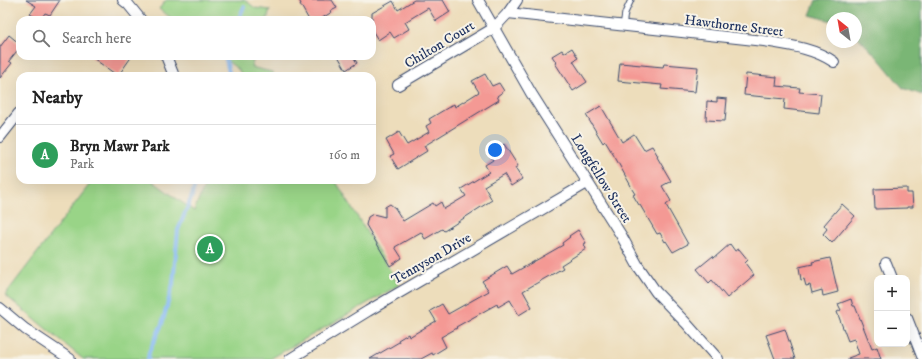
<!DOCTYPE html>
<html lang="en">
<head>
<meta charset="utf-8">
<style>
  body { margin:0; font-family:"IM FELL DW Pica",serif; background:#f2f2f2; color:#222 }
  .controls { position:absolute; right:12px; bottom:12px; display:grid; overflow:hidden; border-radius:8px; box-shadow:0 4px 16px #0002 }
  .controls button { width:36px; height:36px; display:grid; place-items:center; padding:0; border:0; border-bottom:1px solid #e0e0e0; background:#fff; color:#222; font:20px sans-serif }
  .compass { position:absolute; left:826px; top:12px; width:36px; height:36px; border-radius:50%; background:#fff; box-shadow:0 4px 16px #0002; rotate:329deg }
  .you { position:absolute; left:495px; top:150px; width:14px; height:14px; margin:-10px; border:3px solid #fff; border-radius:50%; background:#1a73e8; box-shadow:0 0 0 6px #1a73e833 }
  .badge { display:grid; place-items:center; width:26px; height:26px; border-radius:50%; background:#2563eb; color:#fff; font-size:13px; font-weight:700 }
  .pin { position:absolute; translate:-50% -50%; border:2px solid #fff; box-shadow:0 1px 4px #0006 }
  .list { margin:0; padding:0; list-style:none }
  h2 { display:flex; justify-content:space-between; align-items:center; height:52px; margin:0; padding:0 16px; font-size:17px }
  h2 small { font-size:13px; font-weight:400; color:#767676 }
  .list li { display:grid; grid-template-columns:26px 1fr auto; gap:12px; align-items:center; box-sizing:border-box; height:60px; padding:0 16px; border-top:1px solid #e0e0e0 }
  .list b { display:block; font-size:15px; white-space:nowrap }
  .list p { margin:0; font-size:13px; white-space:nowrap; color:#767676 }
  .list em { font-size:13px; font-style:normal; color:#767676 }
  .icon { flex:none; width:22px; height:22px; fill:none; stroke:currentColor; stroke-width:2; stroke-linecap:round; stroke-linejoin:round }
  .map { position:relative; flex:none; width:922px; height:359px; overflow:hidden }
  .search { position:absolute; background:#fff; box-shadow:0 4px 16px #0002; left:16px; top:16px; width:360px; height:44px; display:flex; align-items:center; gap:10px; box-sizing:border-box; padding:0 14px; border-radius:12px; color:#767676; font-size:15px }
  .panel { position:absolute; background:#fff; box-shadow:0 4px 16px #0002; left:16px; top:72px; width:360px; height:112px; border-radius:12px }
  .map>svg:first-child { display:block }
  .green { fill:#99d487; stroke:#5a8272 }
  .forest { fill:#7ab674; stroke:#4a7269 }
  .lines { fill:none; stroke-linecap:round; stroke-linejoin:round }
  .stream { stroke:#89bbf6; stroke-width:4 }
  .building { fill:#f49994 }
  .lane-casing { stroke:#3a496c; stroke-width:7 }
  .street-casing { stroke:#3a496c; stroke-width:12 }
  .lane { stroke:#fff; stroke-width:5 }
  .street { stroke:#fff; stroke-width:10 }
  .labels { text-anchor:middle; stroke-width:4; stroke-linejoin:round; paint-order:stroke }
  .street-label { font-size:14px; fill:#1b2f5e; stroke:#f7f3e8 }
</style>
</head>
<body>
<div class="map">
<svg width="922" height="359" viewBox="0 0 922 359">
  <rect width="100%" height="100%" fill="#f7f3e8"/>
  <filter id="ink" filterUnits="userSpaceOnUse"><feTurbulence type="fractalNoise" baseFrequency=".025" numOctaves="2"/><feDisplacementMap in="SourceGraphic" scale="8" xChannelSelector="R" yChannelSelector="G"/><feConvolveMatrix kernelMatrix="1 2 1 2 8 2 1 2 1" color-interpolation-filters="sRGB"/></filter>
  <filter id="wash" filterUnits="userSpaceOnUse"><feTurbulence type="fractalNoise" baseFrequency=".012" numOctaves="4" result="noise"/><feDisplacementMap in="SourceGraphic" scale="16" xChannelSelector="R" yChannelSelector="G"/><feGaussianBlur stdDeviation="0.9" result="paint"/><feColorMatrix in="noise" values="0 0 0 0 0 0 0 0 0 0 0 0 0 0 0 0 0 1.4 0 .05"/><feComposite in="paint" operator="in"/></filter>
  <g filter="url(#wash)">
    <rect width="100%" height="100%" fill="#edddbb"/>
    <g class="green">
      <polygon points="166,0 245,0 255,8 270,10 267,20 174,20 159,9"/>
      <polygon points="221,56 255,56 251,67 272,72 274,76 242,76 239,70"/>
      <polygon points="93,180 151,180 194,211 207,180 335,180 399,285 270,359 83,359 5,295"/>
    </g>
    <polygon class="forest" points="816,0 922,0 922,95 903,88 878,58 856,35 856,18 832,18 832,21 810,15"/>
    <g class="lines">
      <g class="stream">
        <polyline points="238,20 244,7"/>
        <polyline points="225,56 230,76"/>
        <polyline points="148,359 149,352 162,324 173,284 178,230 192,196 196,180"/>
      </g>
    </g>
    <g id="blocks">
      <g class="building">
        <polygon points="26,0 60,0 50,15 45,13 40,20 30,14 36,6"/>
        <polygon points="299,0 332,0 337,8 331,11 332,12 319,20 309,20 300,4 301,4"/>
        <polygon points="414,0 443,0 450,12 436,21 428,8 405,22 409,29 394,38 390,32 378,40 372,30 372,13 393,1 398,10"/>
        <polygon points="9,35 20,44 20,47 9,61 12,63 0,78 0,47"/>
        <polygon points="572,48 578,58 573,61 587,82 573,91 555,63 556,62 552,56 562,50 564,53"/>
        <polygon points="90,56 132,56 118,76"/>
        <polygon points="338,56 353,56 357,63 346,70"/>
        <polygon points="620,63 663,67 664,64 698,67 695,92 661,89 662,85 618,81"/>
        <polygon points="485,74 492,86 499,83 504,91 497,96 499,100 424,146 427,151 398,169 390,156 394,154 386,140 399,132 407,145 429,132 426,126 431,123 429,119 454,104 455,107 479,92 472,81"/>
        <polygon points="746,74 777,77 776,86 800,88 799,92 821,94 819,113 784,109 785,99 744,95"/>
        <polygon points="717,98 727,99 725,121 706,120 707,101 717,102"/>
        <polygon points="601,106 622,142 634,134 644,150 652,146 658,156 657,157 671,181 662,186 671,201 666,205 688,244 673,252 666,241 665,242 660,233 657,234 640,205 639,205 633,195 635,194 630,186 631,186 616,159 605,141 603,143 586,115"/>
        <polygon points="504,144 518,166 515,168 522,179 511,186 504,174 484,186 492,200 444,231 442,229 425,239 421,232 395,247 402,258 390,266 366,225 368,217 373,214 385,217 385,207 390,204 395,208 403,221 433,203 435,206 441,202 444,209 466,196 461,189 489,172 485,165 493,160 489,154"/>
        <polygon points="907,188 907,193 912,193 913,207 907,207 907,208 875,209 874,189"/>
        <polygon points="842,204 855,216 832,243 823,234 827,229 824,225"/>
        <polygon points="578,230 586,243 584,244 586,249 561,265 563,268 523,291 532,307 519,315 510,300 498,307 497,304 456,327 457,328 441,337 446,347 433,355 432,353 421,359 370,359 399,342 398,340 408,334 409,337 436,321 430,311 442,304 448,314 489,291 482,281 507,266 512,274 563,245 562,243 570,237 569,236"/>
        <polygon points="730,244 735,251 739,249 748,260 745,263 754,275 727,298 712,280 709,283 697,269 713,256 714,258"/>
        <polygon points="830,258 838,292 823,296 822,290 812,293 810,285 806,286 804,279 801,280 799,267 813,264 812,262"/>
        <polygon points="851,299 853,306 855,306 872,349 877,347 881,359 848,359 848,358 859,354 854,339 848,341 837,312 841,310 838,304"/>
        <polygon points="785,329 795,359 775,359 766,335"/>
      </g>
    </g>
  </g>
  <g filter="url(#ink)">
    <use href="#blocks" fill-opacity="0" stroke="#3a496c" stroke-width="1"/>
    <g class="lines">
      <defs>
        <polyline id="lane" points="623,26 625,13 631,0"/>
        <g id="street">
          <polyline points="123,0 128,4 141,20"/>
          <polyline points="478,0 531,93 621,235 638,266 656,292 686,323 718,359"/>
          <path d="M508,13L764,41C787,45 814,48 834,62"/>
          <polyline points="166,56 174,76"/>
          <polyline points="398,85 494,28 508,13 517,0"/>
          <polyline points="0,137 19,113"/>
          <polyline points="886,263 892,278"/>
          <polyline points="0,308 25,329 70,359"/>
          <polyline points="907,318 922,356"/>
          <polyline points="290,359 368,311 587,183"/>
        </g>
      </defs>
      <use href="#lane" class="lane-casing"/>
      <use href="#street" class="street-casing"/>
      <use href="#lane" class="lane"/>
      <use href="#street" class="street"/>
    </g>
  </g>
  <g class="labels">
    <g class="street-label">
      <text transform="translate(734 25) rotate(7)" y="5">Hawthorne Street</text>
      <text transform="translate(439 44) rotate(-31)" y="5">Chilton Court</text>
      <text transform="translate(602 178) rotate(58)" y="5">Longfellow Street</text>
      <text transform="translate(431 258) rotate(-30)" y="5">Tennyson Drive</text>
    </g>
  </g>
</svg>
<div class="controls">
<button>+</button>
<button>−</button>
</div>
<svg class="compass" viewBox="-18 -18 36 36"><path d="M0-13l5 13h-10z" fill="#e53935"/><path d="M0 13l5-13h-10z" fill="#767676"/></svg>
<div class="you"></div>
<div class="pin badge" style="left:210px;top:249px;background:#2e9e5b">A</div>
<div class="search"><svg class="icon" aria-label="search" viewBox="0 0 24 24"><circle cx="10" cy="10" r="6"/><path d="M15 15l6 6"/></svg>Search here</div>
<section class="panel">
<h2>Nearby<small></small></h2>
<ul class="list">
<li><span class="badge" style="background:#2e9e5b">A</span><div><b>Bryn Mawr Park</b><p>Park</p></div><em>160 m</em></li>
</ul>
</section>
</div>
</body>
</html>
